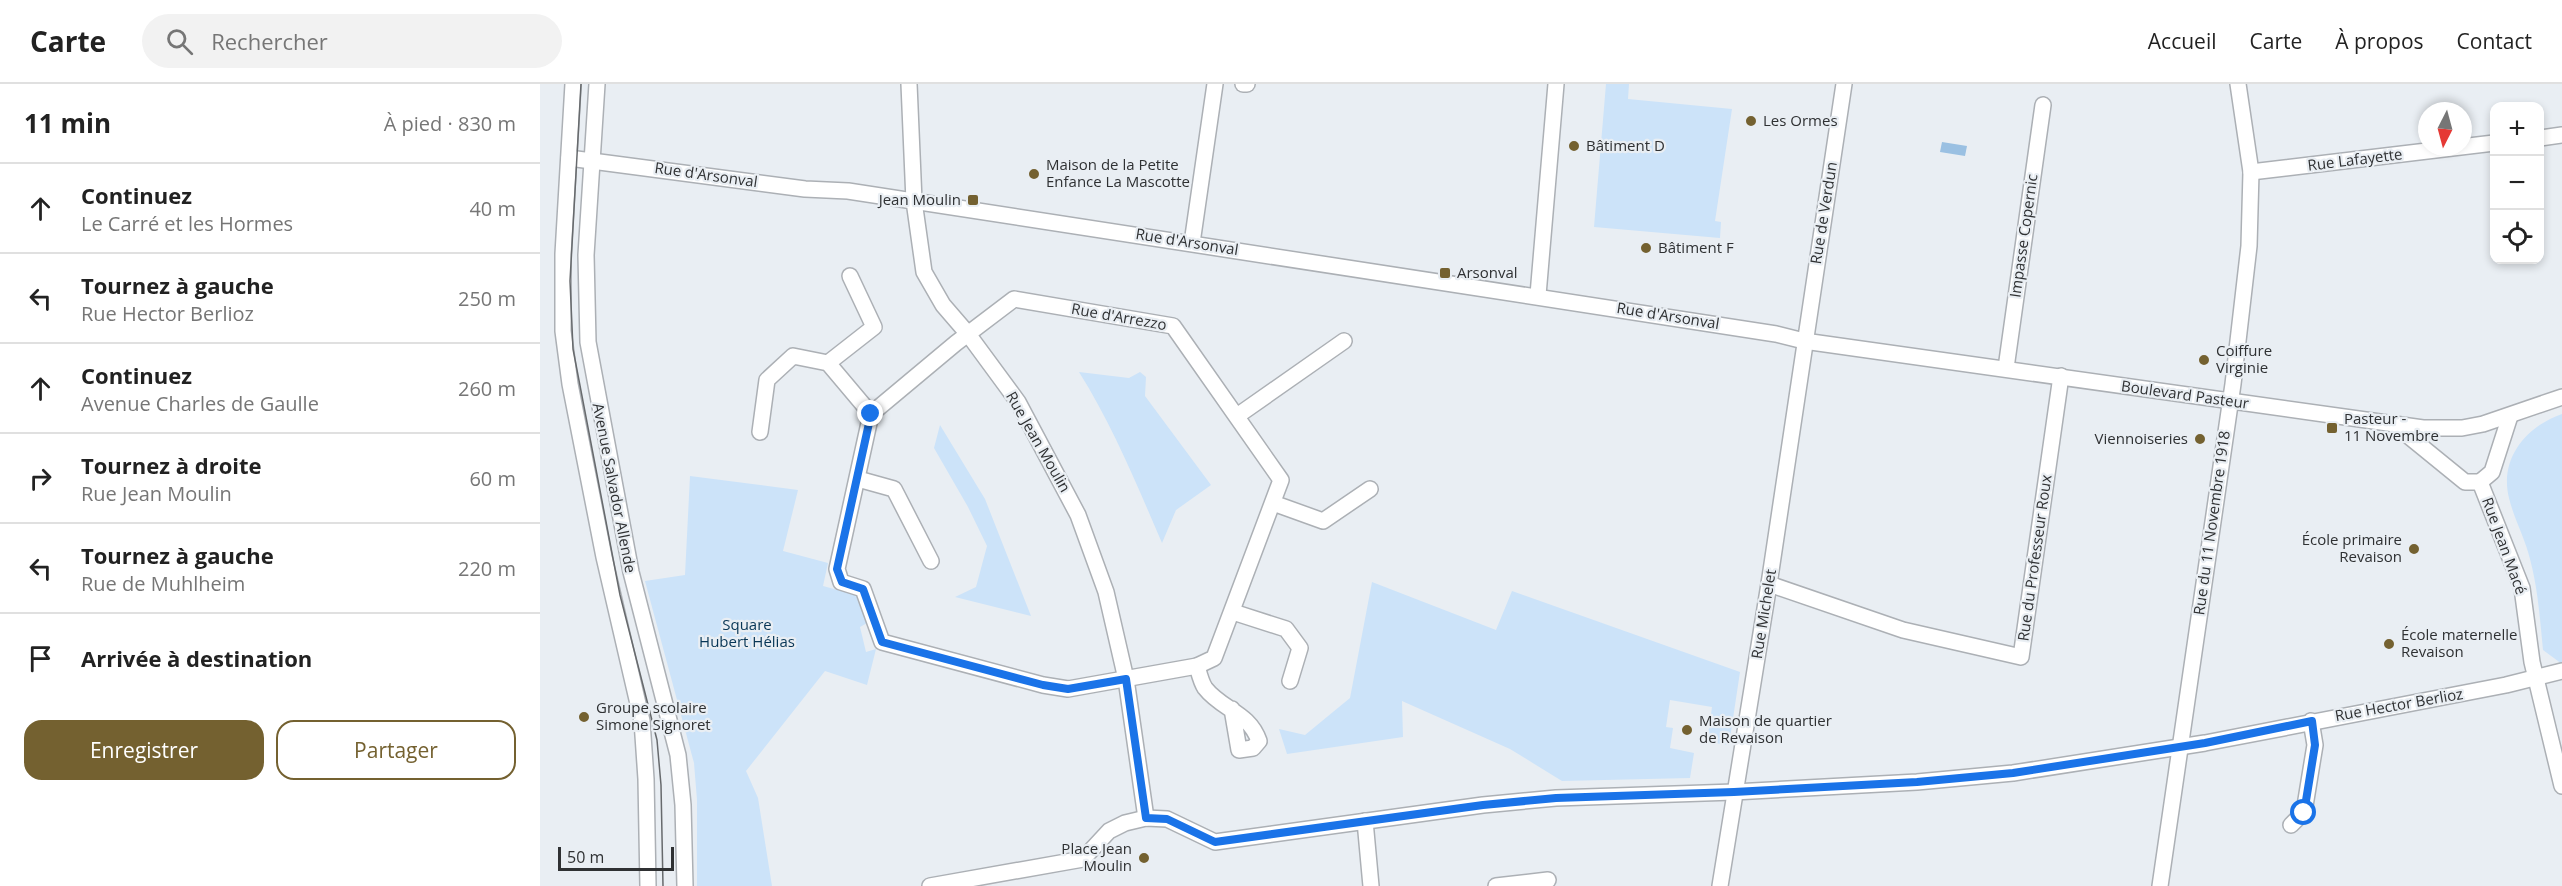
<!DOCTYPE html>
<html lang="fr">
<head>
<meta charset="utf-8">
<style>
  body { margin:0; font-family:"Open Sans",sans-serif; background:#f2f2f2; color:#222 }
  .controls { position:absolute; right:18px; top:18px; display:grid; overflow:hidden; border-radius:12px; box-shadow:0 3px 9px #0003 }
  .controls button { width:54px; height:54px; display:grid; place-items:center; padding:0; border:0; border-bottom:2px solid #e0e0e0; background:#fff; color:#222; font:30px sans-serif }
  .compass { position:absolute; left:1878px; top:18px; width:54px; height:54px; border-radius:50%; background:#fff; box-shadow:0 3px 9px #0003; rotate:186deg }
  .scale { position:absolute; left:18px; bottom:15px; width:116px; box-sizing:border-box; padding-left:6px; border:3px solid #2f3133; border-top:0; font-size:16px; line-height:21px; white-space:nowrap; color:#2f3133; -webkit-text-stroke:4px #e9eef3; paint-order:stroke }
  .stop { position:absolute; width:18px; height:18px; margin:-14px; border:4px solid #1a73e8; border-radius:50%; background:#fff }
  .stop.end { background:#1a73e8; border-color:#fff; box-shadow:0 2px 6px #0008 }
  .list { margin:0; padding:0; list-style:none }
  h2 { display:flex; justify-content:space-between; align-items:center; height:78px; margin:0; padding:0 24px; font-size:26px }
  h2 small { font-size:20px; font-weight:400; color:#767676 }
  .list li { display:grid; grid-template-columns:39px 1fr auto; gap:18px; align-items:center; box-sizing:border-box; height:90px; padding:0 24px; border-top:2px solid #e0e0e0 }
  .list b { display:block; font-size:22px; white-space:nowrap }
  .list p { margin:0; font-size:20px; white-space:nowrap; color:#767676 }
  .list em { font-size:20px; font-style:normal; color:#767676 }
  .actions { display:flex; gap:12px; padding:18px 24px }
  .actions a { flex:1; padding:14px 0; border:2px solid #746130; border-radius:18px; text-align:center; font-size:21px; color:#746130 }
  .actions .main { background:#746130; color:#fff }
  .icon { flex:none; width:33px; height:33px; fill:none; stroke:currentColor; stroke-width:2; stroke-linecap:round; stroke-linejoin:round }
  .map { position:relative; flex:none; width:2022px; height:802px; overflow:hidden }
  header { display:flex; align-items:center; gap:36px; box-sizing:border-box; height:84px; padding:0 30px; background:#fff; border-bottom:2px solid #e0e0e0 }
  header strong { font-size:28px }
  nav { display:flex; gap:33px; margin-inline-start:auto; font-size:21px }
  .search { width:420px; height:54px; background:#f2f2f2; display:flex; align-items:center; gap:15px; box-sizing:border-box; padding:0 21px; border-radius:33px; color:#767676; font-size:22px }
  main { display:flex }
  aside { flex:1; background:#fff }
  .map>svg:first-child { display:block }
  .green { fill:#cce3f9 }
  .water { fill:#9ac0e2 }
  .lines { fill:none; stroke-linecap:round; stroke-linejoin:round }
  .street-casing { stroke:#acb0b5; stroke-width:18 }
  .street { stroke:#fff; stroke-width:15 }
  .tram { stroke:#676a6d; stroke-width:1.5 }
  .route { stroke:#1a73e8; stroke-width:8 }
  .poi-dot { fill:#746130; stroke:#e9eef3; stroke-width:2 }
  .labels { text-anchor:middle; stroke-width:4.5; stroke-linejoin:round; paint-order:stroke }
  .poi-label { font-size:15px; fill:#2f3133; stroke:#e9eef3; text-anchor:start }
  .street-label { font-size:15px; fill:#2f3133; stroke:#e9eef3 }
  .park-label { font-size:15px; fill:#083656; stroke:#e9eef3 }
</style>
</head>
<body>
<header>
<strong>Carte</strong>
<div class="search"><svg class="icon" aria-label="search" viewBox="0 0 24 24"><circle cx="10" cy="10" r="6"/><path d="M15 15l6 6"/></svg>Rechercher</div>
<nav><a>Accueil</a><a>Carte</a><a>À propos</a><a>Contact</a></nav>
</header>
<main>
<aside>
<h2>11 min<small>À pied · 830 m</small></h2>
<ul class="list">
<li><svg class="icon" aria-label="ahead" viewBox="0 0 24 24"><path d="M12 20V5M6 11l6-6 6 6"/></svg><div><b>Continuez</b><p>Le Carré et les Hormes</p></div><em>40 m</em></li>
<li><svg class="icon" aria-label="left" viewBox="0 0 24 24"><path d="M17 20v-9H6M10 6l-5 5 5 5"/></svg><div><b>Tournez à gauche</b><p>Rue Hector Berlioz</p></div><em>250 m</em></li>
<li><svg class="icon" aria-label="ahead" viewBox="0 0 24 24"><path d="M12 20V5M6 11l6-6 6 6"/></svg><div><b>Continuez</b><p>Avenue Charles de Gaulle</p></div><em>260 m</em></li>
<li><svg class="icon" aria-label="right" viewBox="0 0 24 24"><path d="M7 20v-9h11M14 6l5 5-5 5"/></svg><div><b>Tournez à droite</b><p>Rue Jean Moulin</p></div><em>60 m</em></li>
<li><svg class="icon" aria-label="left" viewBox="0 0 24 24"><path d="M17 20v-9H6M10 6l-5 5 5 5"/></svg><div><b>Tournez à gauche</b><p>Rue de Muhlheim</p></div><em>220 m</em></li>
<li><svg class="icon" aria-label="arrive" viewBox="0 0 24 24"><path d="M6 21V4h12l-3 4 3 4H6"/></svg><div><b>Arrivée à destination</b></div></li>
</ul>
<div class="actions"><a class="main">Enregistrer</a><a>Partager</a></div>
</aside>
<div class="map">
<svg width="2022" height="802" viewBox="0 0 2022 802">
  <rect width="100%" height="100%" fill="#e9eef3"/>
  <g class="green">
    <polygon points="1066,0 1089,0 1088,15 1192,25 1175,137 1181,138 1180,154 1054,143"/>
    <path d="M539,288L589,294L600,288L606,293L605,312L671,401L636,426L622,459C597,401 573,342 539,288Z"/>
    <path d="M2022,330V580L2003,566C2000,535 1998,505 1990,475C1985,454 1974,435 1969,414C1959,374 1987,342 2022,330Z"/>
    <polygon points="400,341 445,415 491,532 415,513 436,503 447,462 428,423 394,364"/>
    <polygon points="150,392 258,406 243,467 288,479 283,502 320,512 329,538 320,543 326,568 336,565 327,601 285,587 206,687 218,714 232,802 157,802 157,716 154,679 105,497 145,491"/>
    <polygon points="832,498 956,546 972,507 1200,588 1189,661 1167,658 1172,623 1130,616 1126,643 1133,644 1130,664 1154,669 1150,694 1022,697 970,665 862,617 863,653 747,670 739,645 765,651 810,614"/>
  </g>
  <polygon class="water" points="1402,58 1427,62 1425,72 1400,68"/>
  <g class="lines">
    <defs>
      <g id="street">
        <polyline points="33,0 23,170 23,247 30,300 64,473 102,637 106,695 108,802"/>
        <polyline points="57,0 46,171 48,258 91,488 138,671 143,721 145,802"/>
        <polyline points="369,0 374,117 384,188 403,221 428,250 478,318 538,431 566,508 586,595 606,734"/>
        <polyline points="703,0 707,0"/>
        <polyline points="2000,54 2022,51"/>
        <polyline points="29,74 265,105 308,107 1236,250 1264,257 1883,344 1922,344 1943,340 2022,313"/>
        <polyline points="1711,88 1954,59"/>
        <polyline points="652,159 675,0"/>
        <polyline points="998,211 1016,0"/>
        <polygon points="474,215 633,242 741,396 674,574 657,582 528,605 503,601 342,558 323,505 301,498 297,485 331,330 416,259"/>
        <polyline points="288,279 334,243 310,192"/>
        <polyline points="1466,284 1503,21"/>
        <polyline points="697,332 804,257"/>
        <polyline points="1970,332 1952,388 1940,398 1982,504 1992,578 2022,702"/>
        <polyline points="1855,341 1925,398 1940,398"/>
        <polyline points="220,348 227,296 253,272 288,279 331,330"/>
        <polyline points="318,395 354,405 391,477"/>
        <polyline points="733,419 783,437 830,405"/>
        <polyline points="1229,500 1363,546 1481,573 1521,292"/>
        <polyline points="693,528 746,545 760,564 750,597"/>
        <path d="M657,582C659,589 661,598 665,604C682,626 709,628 719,657L713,664L699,666L692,625"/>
        <polyline points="825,737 831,802"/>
        <polyline points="1751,741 1764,728 1775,661 1771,637"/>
        <polyline points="390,802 543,775 569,747 585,739 606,734 627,735 675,758 943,721 1016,714 1194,708 1377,698 1473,689 1665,659 1966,601 2022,587"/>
        <polyline points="956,802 1008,796"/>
        <polyline points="1180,802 1229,500 1304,0"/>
        <polyline points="1620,802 1693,300 1709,162 1711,88 1698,0"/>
      </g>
    </defs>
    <use href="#street" class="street-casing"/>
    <use href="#street" class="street"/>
    <polyline class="tram" points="41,0 30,197 33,265 80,511 117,656 121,701 123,802"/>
  </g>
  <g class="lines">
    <polyline class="route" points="331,330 297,485 302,498 323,505 342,558 503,601 528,605 586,595 606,734 627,735 675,758 943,721 1016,714 1194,708 1377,698 1473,689 1665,659 1772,637 1775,661 1764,729"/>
  </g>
  <g class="poi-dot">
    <circle cx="1211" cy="37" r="6"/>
    <circle cx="1034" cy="62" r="6"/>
    <circle cx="494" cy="90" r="6"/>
    <rect x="427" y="110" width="12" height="12" rx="3"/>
    <circle cx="1106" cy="164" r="6"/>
    <rect x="899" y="183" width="12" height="12" rx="3"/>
    <circle cx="1664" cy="276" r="6"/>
    <rect x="1786" y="338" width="12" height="12" rx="3"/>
    <circle cx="1660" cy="355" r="6"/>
    <circle cx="1874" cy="465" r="6"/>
    <circle cx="1849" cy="560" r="6"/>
    <circle cx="44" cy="633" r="6"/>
    <circle cx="1147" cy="646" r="6"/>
    <circle cx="604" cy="774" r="6"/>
  </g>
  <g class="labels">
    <g class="poi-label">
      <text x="1223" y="42">Les Ormes</text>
      <text x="1046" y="67">Bâtiment D</text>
      <text x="506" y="86">Maison de la Petite<tspan x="506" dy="17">Enfance La Mascotte</tspan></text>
      <text x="421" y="121" text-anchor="end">Jean Moulin</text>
      <text x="1118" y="169">Bâtiment F</text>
      <text x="917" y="194">Arsonval</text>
      <text x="1676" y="272">Coiffure<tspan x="1676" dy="17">Virginie</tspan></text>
      <text x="1804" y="340">Pasteur -<tspan x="1804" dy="17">11 Novembre</tspan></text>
      <text x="1648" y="360" text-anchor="end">Viennoiseries</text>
      <text x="1862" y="461" text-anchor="end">École primaire<tspan x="1862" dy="17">Revaison</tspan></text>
      <text x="1861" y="556">École maternelle<tspan x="1861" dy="17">Revaison</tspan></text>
      <text x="56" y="629">Groupe scolaire<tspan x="56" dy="17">Simone Signoret</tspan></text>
      <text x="1159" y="642">Maison de quartier<tspan x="1159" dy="17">de Revaison</tspan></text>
      <text x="592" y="770" text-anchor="end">Place Jean<tspan x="592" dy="17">Moulin</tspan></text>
    </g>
    <g class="street-label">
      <text transform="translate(1815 76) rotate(-7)" y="5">Rue Lafayette</text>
      <text transform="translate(166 91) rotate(8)" y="5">Rue d'Arsonval</text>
      <text transform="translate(1284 129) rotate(-81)" y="5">Rue de Verdun</text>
      <text transform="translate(1484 152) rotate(-82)" y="5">Impasse Copernic</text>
      <text transform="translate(647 158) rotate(9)" y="5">Rue d'Arsonval</text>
      <text transform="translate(1128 232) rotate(9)" y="5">Rue d'Arsonval</text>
      <text transform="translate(579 233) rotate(10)" y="5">Rue d'Arrezzo</text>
      <text transform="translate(1645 311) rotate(8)" y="5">Boulevard Pasteur</text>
      <text transform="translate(498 358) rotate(60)" y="5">Rue Jean Moulin</text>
      <text transform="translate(74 404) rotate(79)" y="5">Avenue Salvador Allende</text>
      <text transform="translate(1672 439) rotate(-82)" y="5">Rue du 11 Novembre 1918</text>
      <text transform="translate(1964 462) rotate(70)" y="5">Rue Jean Macé</text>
      <text transform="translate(1495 474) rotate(-82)" y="5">Rue du Professeur Roux</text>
      <text transform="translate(1224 530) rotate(-81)" y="5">Rue Michelet</text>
      <text transform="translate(1859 621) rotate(-10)" y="5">Rue Hector Berlioz</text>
    </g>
    <g class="park-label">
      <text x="207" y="546">Square<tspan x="207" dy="17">Hubert Hélias</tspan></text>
    </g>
  </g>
</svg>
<div class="controls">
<button>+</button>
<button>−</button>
<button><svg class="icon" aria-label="locate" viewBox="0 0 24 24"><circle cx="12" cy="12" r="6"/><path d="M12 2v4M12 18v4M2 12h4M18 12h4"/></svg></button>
</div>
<svg class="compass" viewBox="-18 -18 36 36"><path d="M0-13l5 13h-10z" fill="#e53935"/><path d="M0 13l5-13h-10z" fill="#767676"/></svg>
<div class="scale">50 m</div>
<div class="stop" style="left:1764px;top:729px"></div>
<div class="stop end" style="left:331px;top:330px"></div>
</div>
</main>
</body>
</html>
